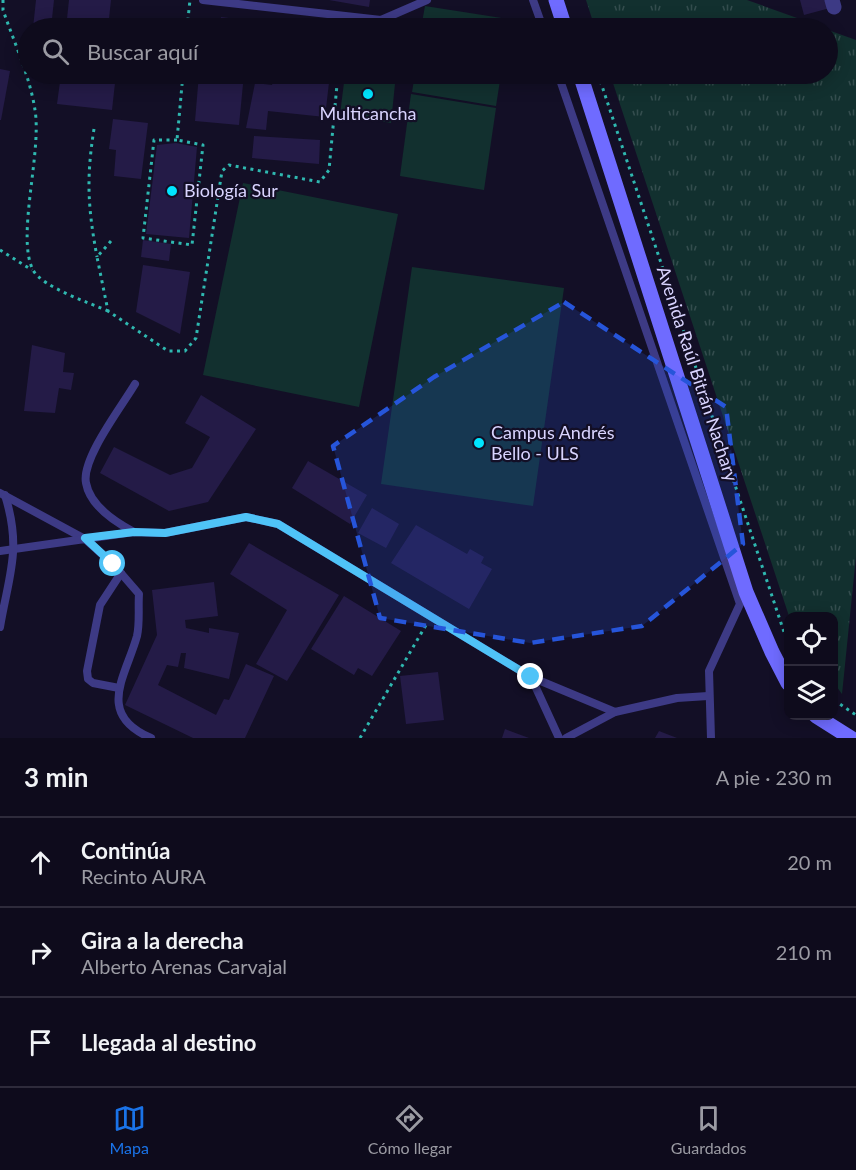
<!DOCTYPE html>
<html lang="es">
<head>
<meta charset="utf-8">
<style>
  body { margin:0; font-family:Lato,sans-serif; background:#1c1929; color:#f1f3f6 }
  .controls { position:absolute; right:18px; bottom:18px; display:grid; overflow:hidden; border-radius:12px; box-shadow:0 3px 15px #0003 }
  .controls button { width:54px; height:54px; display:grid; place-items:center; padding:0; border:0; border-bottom:2px solid #2e2b3b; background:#0e0b1c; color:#f1f3f6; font:30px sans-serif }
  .stop { position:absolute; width:18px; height:18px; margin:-14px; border:4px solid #4fc3f7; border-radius:50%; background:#fff }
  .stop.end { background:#4fc3f7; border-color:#fff; box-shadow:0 2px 6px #0008 }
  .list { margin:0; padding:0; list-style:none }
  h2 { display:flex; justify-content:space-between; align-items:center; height:78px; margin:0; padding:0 24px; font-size:26px }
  h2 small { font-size:20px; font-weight:400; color:#9b9ba3 }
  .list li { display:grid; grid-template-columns:39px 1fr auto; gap:18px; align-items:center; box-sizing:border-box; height:90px; padding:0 24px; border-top:2px solid #2e2b3b }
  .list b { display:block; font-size:22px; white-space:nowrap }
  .list p { margin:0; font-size:20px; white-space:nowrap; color:#9b9ba3 }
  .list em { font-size:20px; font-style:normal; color:#9b9ba3 }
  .icon { flex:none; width:33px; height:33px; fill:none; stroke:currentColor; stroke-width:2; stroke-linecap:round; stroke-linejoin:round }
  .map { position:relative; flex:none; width:856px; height:738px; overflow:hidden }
  .search { position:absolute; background:#0e0b1c; box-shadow:0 3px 15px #0003; left:18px; right:18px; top:18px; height:66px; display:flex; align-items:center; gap:15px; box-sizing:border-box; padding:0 21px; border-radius:33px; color:#9b9ba3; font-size:22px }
  .sheet { height:348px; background:#0e0b1c }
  nav { display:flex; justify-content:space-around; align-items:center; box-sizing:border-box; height:84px; border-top:2px solid #2e2b3b; background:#0e0b1c; font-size:16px; color:#9b9ba3 }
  nav a { display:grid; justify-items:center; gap:3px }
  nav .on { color:#1a73e8 }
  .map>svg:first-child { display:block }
  .grass { fill:url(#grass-tufts) }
  .garden { fill:#12302f }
  .building { fill:#241b47 }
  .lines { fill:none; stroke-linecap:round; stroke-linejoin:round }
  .path { stroke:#2fb8b0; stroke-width:3; stroke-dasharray:3 4.5; stroke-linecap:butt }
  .service { stroke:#3d3a85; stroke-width:8 }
  .minor { stroke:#3d3a85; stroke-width:15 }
  .secondary { stroke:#6f6bff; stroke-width:15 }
  .route { stroke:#4fc3f7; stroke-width:8 }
  .marked { fill:#2655da; fill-opacity:0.2; stroke:#2655da; stroke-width:4.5; stroke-dasharray:12 8; stroke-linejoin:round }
  .poi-dot { fill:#00e5ff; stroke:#130f26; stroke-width:2 }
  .labels { text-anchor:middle; stroke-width:4.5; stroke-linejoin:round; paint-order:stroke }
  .poi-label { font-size:18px; fill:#d9d4ff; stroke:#130f26; text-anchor:start }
  .street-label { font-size:18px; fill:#d9d4ff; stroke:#130f26 }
</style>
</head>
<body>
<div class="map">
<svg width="856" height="738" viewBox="0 0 856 738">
  <defs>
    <pattern id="grass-tufts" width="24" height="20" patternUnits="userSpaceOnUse" patternTransform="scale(1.5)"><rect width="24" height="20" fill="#12302f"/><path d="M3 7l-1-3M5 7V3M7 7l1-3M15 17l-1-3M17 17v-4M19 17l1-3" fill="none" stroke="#344d4e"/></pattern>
  </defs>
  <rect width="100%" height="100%" fill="#130f26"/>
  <g class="grass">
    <polygon points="586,0 747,0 825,28 595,28"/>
    <polygon points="828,30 856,40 856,556 842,694 834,683 834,616 789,616 610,74 828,74"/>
  </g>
  <g class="garden">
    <polygon points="425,6 508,19 507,28 421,28"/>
    <polygon points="345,74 396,74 391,123 340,115"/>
    <polygon points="415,74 501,74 496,106 412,92"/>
    <polygon points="411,94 496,108 484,190 400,176"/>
    <polygon points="243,183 398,214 359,407 203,375"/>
    <polygon points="412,267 564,288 533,506 381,484"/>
  </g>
  <g class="building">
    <polygon points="36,0 54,0 51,28 33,28"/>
    <polygon points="69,0 111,0 108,28 66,28"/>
    <polygon points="329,0 370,0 369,7"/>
    <polygon points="800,0 828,0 830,8 804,15"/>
    <polygon points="221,17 245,20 245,27 220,23"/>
    <polygon points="280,18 336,24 335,28 279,28"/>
    <polygon points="0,69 10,71 1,120 0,120"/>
    <polygon points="61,74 116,74 112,110 57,104"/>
    <polygon points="199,74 244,74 239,125 195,121"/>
    <polygon points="274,74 330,74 325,117 268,111 266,130 246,128 255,83 272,85"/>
    <polygon points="113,119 148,123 141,179 114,176 116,150 109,149"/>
    <polygon points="254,136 320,140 319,164 252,158"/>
    <polygon points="176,143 197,147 189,238 146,234 157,145"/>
    <polygon points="143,240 171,244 169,261 141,257"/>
    <polygon points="143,265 190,272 180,334 136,312"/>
    <polygon points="32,345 65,353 63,372 74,373 71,390 59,388 55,413 24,411"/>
    <polygon points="201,395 256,429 208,502 169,511 100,473 114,447 170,475 192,468 210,437 185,423"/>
    <polygon points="308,461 367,495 350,524 292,488"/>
    <polygon points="372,508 399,524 386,548 358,533"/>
    <polygon points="416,525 467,554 470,549 484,557 481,563 492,569 469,609 391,563"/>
    <polygon points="249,543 339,595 287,681 256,664 287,610 230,574"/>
    <polygon points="214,582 218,616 185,620 186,628 209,633 209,628 239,633 229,679 184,668 186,653 181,653 178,667 167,665 158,685 216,715 224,699 229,700 246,664 274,676 245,738 193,738 125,705 157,635 152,590"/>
    <polygon points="344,596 401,631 372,676 358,668 354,675 311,649"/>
    <polygon points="438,672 444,720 406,724 400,676"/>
    <polygon points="505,729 529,738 502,738"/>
    <polygon points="659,731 677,738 655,738"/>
  </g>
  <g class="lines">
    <g class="path">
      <path d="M3,0V10C14,42 30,77 35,110C42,153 16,237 33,270C42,287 90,303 108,311"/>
      <polyline points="187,28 190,0"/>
      <polyline points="598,74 788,644"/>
      <path d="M94,129C86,179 88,208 97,257"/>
      <polyline points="177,140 154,140 143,238 192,245 203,145 177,140 183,74"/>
      <polyline points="111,241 97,257 108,311 168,351 185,351 196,338 222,171 229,165 320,182 329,170 338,74"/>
      <polyline points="0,250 32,270"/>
      <polyline points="834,700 856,715"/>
      <polyline points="360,738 426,625"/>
    </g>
    <g class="service">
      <polyline points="203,0 381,20 427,0"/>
      <polyline points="533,0 543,28"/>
      <polyline points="558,74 740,604 709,671 711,738"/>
      <polyline points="0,493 85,539 134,532 165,533 246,517 278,524 531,677 615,712 677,698 708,696"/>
      <path d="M134,532C115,522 90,506 86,483C81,459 122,406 135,384"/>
      <path d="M0,551L85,539L113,564L139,594C138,607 140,623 137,636C126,676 95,714 151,738"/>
      <path d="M0,627C9,574 22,550 5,495"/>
      <polyline points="531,677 559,738"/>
      <polyline points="119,688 93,683 88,679 87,671 100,605 121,573"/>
      <polyline points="566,738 615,712"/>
    </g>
    <polyline class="minor" points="832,0 834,7"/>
    <g class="secondary">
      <polyline points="556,0 565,28"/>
      <polyline points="580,74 746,592 772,652 788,683"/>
      <polyline points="816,716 851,738"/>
    </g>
  </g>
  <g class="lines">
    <polyline class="route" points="113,564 85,538 134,532 165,533 246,517 278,524 531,677"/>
  </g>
  <path class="marked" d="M564,302L726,407L743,544L642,626L530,643L380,618L333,446L434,377Z"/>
  <g class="poi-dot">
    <circle cx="368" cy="94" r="6"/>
    <circle cx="172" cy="191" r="6"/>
    <circle cx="479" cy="443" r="6"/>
  </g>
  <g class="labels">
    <g class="poi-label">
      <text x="368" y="120" text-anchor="middle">Multicancha</text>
      <text x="184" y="197">Biología Sur</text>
      <text x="491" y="439">Campus Andrés<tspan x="491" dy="21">Bello - ULS</tspan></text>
    </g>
    <g class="street-label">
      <text transform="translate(697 374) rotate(72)" y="6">Avenida Raúl Bitrán Nachary</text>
    </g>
  </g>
</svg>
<div class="controls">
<button><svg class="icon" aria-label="locate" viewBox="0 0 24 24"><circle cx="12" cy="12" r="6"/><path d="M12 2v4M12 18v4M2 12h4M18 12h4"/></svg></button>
<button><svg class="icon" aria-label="layers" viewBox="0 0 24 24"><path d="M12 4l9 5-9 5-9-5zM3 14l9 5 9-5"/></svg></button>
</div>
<div class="stop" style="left:113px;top:564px"></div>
<div class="stop end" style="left:531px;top:677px"></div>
<div class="search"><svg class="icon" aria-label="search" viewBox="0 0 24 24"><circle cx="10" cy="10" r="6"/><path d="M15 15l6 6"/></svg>Buscar aquí</div>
</div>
<section class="sheet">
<h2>3 min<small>A pie · 230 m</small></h2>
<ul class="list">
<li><svg class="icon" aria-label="ahead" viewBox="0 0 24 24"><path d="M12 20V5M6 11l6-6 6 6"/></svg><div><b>Continúa</b><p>Recinto AURA</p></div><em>20 m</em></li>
<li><svg class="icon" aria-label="right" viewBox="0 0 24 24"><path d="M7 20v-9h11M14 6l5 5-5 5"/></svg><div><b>Gira a la derecha</b><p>Alberto Arenas Carvajal</p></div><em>210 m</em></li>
<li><svg class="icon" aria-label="arrive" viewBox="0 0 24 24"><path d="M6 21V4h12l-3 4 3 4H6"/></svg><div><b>Llegada al destino</b></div></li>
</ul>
</section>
<nav>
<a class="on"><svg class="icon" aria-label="map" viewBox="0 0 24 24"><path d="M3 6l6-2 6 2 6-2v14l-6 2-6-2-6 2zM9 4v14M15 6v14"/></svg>Mapa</a>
<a><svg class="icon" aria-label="directions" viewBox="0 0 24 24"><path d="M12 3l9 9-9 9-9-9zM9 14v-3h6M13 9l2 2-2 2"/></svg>Cómo llegar</a>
<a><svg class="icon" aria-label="saved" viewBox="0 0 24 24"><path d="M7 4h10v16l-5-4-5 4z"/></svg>Guardados</a>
</nav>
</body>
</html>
